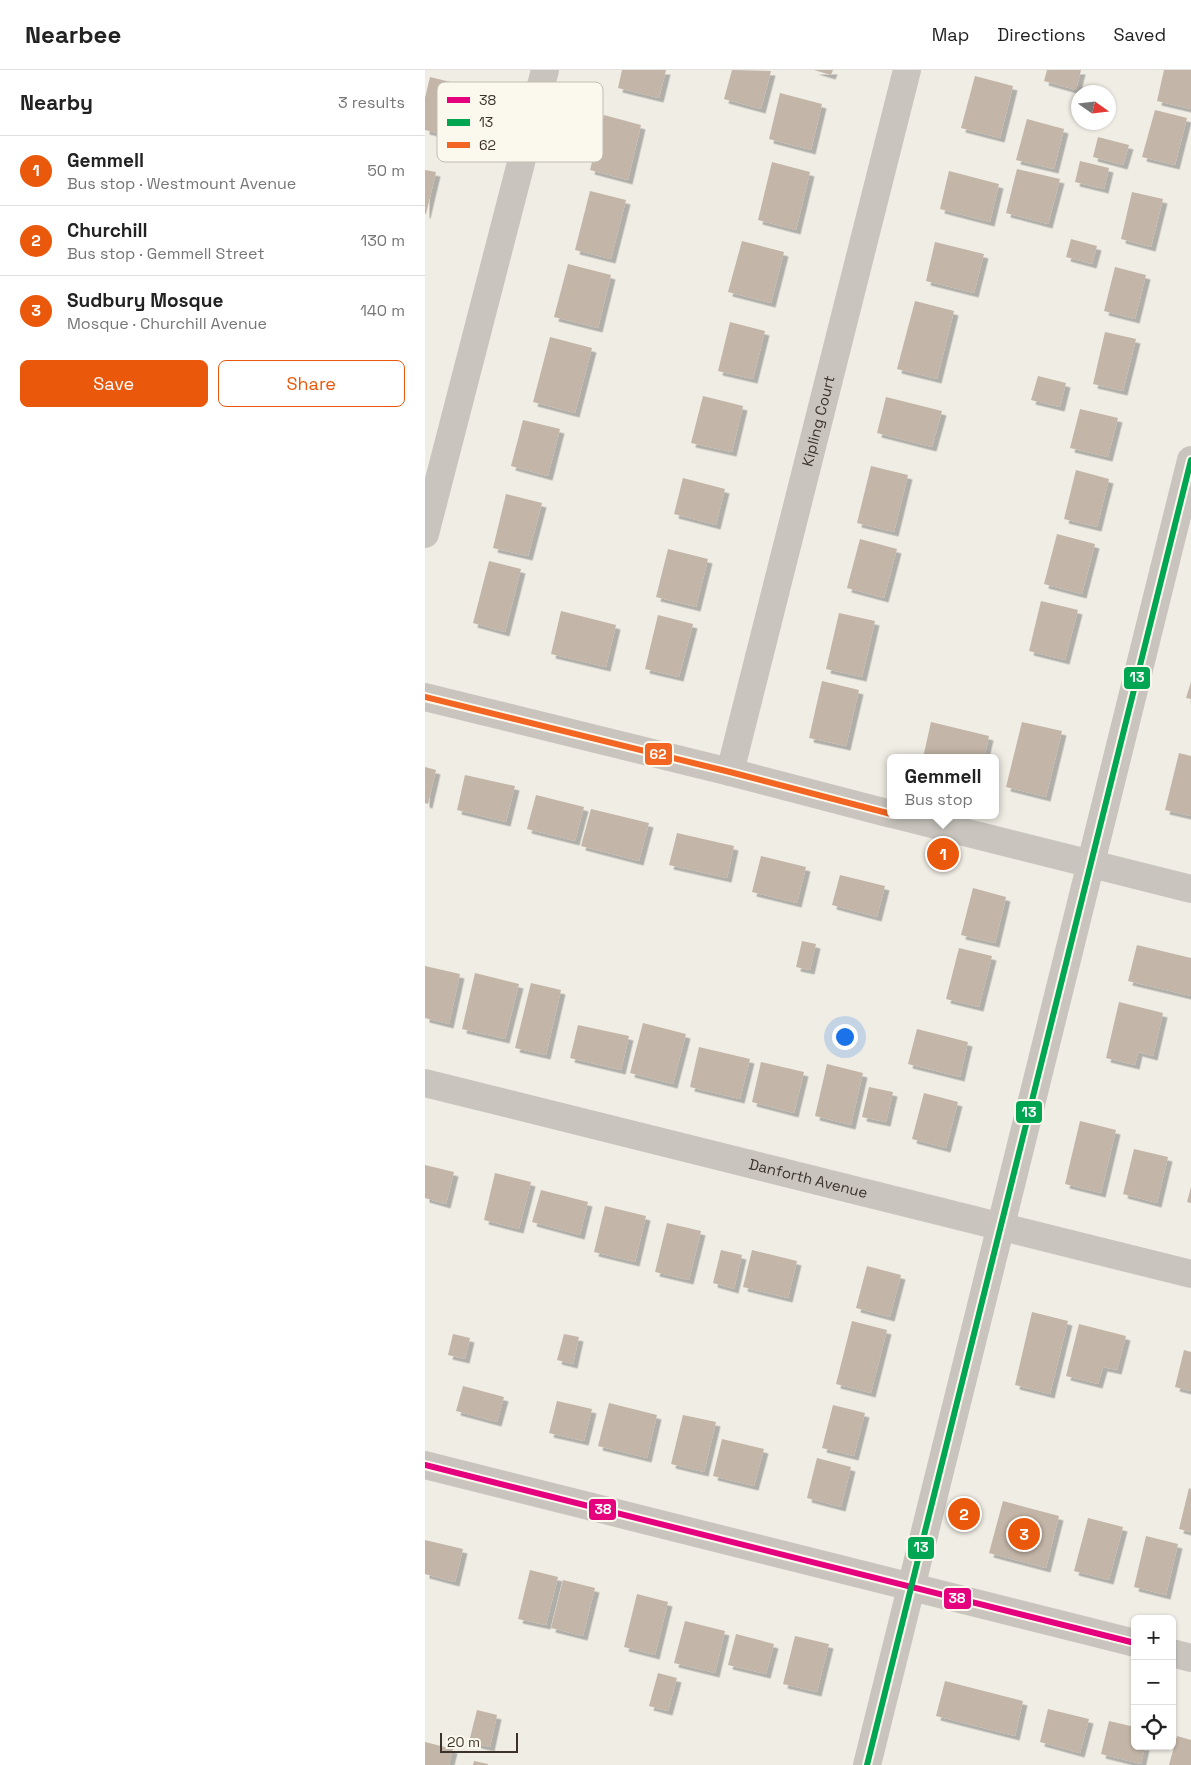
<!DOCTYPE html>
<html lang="en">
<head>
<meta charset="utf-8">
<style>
  body { margin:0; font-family:"Space Grotesk",sans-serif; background:#f2f2f2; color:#222 }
  .controls { position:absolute; right:15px; bottom:15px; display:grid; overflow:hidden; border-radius:8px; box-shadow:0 1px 4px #0004 }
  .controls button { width:45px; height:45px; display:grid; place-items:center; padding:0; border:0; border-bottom:1px solid #e0e0e0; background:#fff; color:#222; font:25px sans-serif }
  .compass { position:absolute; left:646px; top:15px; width:45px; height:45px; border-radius:50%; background:#fff; box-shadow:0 1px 4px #0004; rotate:104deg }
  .scale { position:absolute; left:15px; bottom:12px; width:78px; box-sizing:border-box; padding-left:5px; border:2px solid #3b332b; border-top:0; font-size:14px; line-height:18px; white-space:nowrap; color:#3b332b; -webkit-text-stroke:4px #fbf8ee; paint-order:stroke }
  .you { position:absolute; left:419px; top:966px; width:18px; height:18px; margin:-12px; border:4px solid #fff; border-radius:50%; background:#1a73e8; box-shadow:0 0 0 8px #1a73e833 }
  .badge { display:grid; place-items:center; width:32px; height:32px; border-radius:50%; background:#ea580c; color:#fff; font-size:16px; font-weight:700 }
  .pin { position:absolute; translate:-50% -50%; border:2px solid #fff; box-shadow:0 1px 5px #0006 }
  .popup { position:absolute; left:462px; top:684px; width:112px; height:65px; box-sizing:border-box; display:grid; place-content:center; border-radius:8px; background:#fff; filter:drop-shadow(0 1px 4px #0005); font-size:16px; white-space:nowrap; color:#767676 }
  .popup b { font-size:19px; color:#222 }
  .popup::after { content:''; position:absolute; left:50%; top:100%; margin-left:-10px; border:10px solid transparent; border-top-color:#fff }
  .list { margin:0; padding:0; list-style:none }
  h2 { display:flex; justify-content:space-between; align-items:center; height:65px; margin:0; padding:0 20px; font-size:21px }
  h2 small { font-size:16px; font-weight:400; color:#767676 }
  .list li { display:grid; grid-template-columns:32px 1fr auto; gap:15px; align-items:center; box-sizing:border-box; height:70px; padding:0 20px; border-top:1px solid #e0e0e0 }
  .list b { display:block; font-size:19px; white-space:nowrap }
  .list p { margin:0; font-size:16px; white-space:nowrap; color:#767676 }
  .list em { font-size:16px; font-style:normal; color:#767676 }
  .actions { display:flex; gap:10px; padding:15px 20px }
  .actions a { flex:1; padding:11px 0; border:1px solid #ea580c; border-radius:8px; text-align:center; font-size:18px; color:#ea580c }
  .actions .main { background:#ea580c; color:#fff }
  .icon { flex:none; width:28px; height:28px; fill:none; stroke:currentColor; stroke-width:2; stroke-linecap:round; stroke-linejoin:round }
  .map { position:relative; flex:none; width:766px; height:1695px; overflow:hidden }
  header { display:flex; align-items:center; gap:30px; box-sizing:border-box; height:70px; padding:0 25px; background:#fff; border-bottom:1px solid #e0e0e0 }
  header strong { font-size:24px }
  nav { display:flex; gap:28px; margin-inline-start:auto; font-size:18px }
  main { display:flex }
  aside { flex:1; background:#fff }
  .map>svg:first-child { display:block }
  .building { fill:#c3b5a7; filter:url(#shadow) }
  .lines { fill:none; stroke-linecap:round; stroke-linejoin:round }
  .minor { stroke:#c9c5be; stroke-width:28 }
  .tertiary { stroke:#c9c5be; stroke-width:28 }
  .bus-1-casing { stroke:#fbf8ee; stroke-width:10 }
  .bus-2-casing { stroke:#fbf8ee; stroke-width:10 }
  .bus-3-casing { stroke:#fbf8ee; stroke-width:10 }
  .bus-1 { stroke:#e5007d; stroke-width:6 }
  .bus-2 { stroke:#00a651; stroke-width:6 }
  .bus-3 { stroke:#f26522; stroke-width:6 }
  .labels { text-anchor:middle; stroke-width:4; stroke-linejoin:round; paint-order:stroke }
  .street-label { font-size:15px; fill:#3b332b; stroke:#fbf8ee }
  .key { fill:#fbf8ee; stroke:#c1bdb4; stroke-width:1 }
  .key-label { font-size:14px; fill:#3b332b }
  .line-badge { stroke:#fbf8ee; stroke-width:2 }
  .badge-label { font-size:14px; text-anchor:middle; font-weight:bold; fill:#fff }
</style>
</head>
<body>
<header>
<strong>Nearbee</strong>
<nav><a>Map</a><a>Directions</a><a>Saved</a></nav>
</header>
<main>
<aside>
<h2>Nearby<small>3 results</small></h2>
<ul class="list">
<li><span class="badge">1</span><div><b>Gemmell</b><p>Bus stop · Westmount Avenue</p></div><em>50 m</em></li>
<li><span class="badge">2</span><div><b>Churchill</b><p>Bus stop · Gemmell Street</p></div><em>130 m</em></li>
<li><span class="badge">3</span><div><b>Sudbury Mosque</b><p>Mosque · Churchill Avenue</p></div><em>140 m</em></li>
</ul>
<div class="actions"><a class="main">Save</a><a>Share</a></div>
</aside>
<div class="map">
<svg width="766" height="1695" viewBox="0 0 766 1695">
  <defs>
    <filter id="shadow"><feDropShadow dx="4.5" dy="4.5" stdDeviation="0" flood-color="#0004"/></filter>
  </defs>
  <rect width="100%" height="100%" fill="#f0ede5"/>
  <g class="building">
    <polygon points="197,0 241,0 234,28 193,18"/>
    <polygon points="307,0 346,1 336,39 299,29"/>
    <polygon points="389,0 408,0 406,5"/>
    <polygon points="622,0 656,0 651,20 619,11"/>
    <polygon points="739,0 766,0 766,39 732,31"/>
    <polygon points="550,6 588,16 575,68 536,58"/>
    <polygon points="5,7 42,16 28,67 0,60 0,28"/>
    <polygon points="355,23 397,34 386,80 344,69"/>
    <polygon points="730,40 762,48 750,95 717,87"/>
    <polygon points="179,45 216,55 203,110 165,100"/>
    <polygon points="602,49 639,59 629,99 591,90"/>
    <polygon points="673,67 704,75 698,95 668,87"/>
    <polygon points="655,91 684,98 679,119 650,112"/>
    <polygon points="347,92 385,102 371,160 333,150"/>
    <polygon points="592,99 635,109 623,154 581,143"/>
    <polygon points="0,100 11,102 1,144 0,144"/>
    <polygon points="524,101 574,114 565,152 515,139"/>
    <polygon points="165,121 201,130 186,189 150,180"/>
    <polygon points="707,122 738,129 726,177 696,169"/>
    <polygon points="646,169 672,176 667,194 641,187"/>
    <polygon points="317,171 359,182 346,233 303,222"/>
    <polygon points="510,172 559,184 549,223 501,211"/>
    <polygon points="143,194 186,205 173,258 129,247"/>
    <polygon points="690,197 721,205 710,249 679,241"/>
    <polygon points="490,231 529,241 512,309 472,299"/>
    <polygon points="305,252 340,261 328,309 293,301"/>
    <polygon points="680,262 711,269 698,321 668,314"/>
    <polygon points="125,267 167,278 150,343 108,332"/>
    <polygon points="613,306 641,313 635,337 606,330"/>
    <polygon points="278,326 318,336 307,382 266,373"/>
    <polygon points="461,327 517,341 507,377 452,363"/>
    <polygon points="655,339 693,348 683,387 645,378"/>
    <polygon points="98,350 135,359 123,406 86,396"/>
    <polygon points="446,396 483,405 469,462 432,453"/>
    <polygon points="651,400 684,409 672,457 639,449"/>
    <polygon points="258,408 300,419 291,455 249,444"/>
    <polygon points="81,424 117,433 103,486 68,478"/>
    <polygon points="632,464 670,474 657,524 619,514"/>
    <polygon points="435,469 472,479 459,528 422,518"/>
    <polygon points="243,479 283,489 271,537 231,527"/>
    <polygon points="64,491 96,499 80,562 48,553"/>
    <polygon points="616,531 653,540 640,590 604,581"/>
    <polygon points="136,541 191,555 181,597 126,584"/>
    <polygon points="414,543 450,551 437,607 401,599"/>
    <polygon points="233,545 268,554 254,607 220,599"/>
    <polygon points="397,611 434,620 421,676 384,668"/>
    <polygon points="766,612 766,629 761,628"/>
    <polygon points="506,652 564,666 559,688 498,688"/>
    <polygon points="597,652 637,661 621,727 581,717"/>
    <polygon points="754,683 766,686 766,746 740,740"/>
    <polygon points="0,697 11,700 3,734 0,733"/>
    <polygon points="40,705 90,716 81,752 32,740"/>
    <polygon points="111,725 159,737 150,771 102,759"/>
    <polygon points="166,739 224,753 214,791 156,776"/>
    <polygon points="252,763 309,776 302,808 244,795"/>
    <polygon points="336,786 381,797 372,833 327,822"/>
    <polygon points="415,805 460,816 452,847 407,835"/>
    <polygon points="548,818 581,827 570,873 536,865"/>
    <polygon points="377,871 391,874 385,900 371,897"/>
    <polygon points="712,875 766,888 766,926 703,911"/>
    <polygon points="534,878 567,886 554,937 521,929"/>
    <polygon points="0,896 35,904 24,954 0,948"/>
    <polygon points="50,903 94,914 80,969 37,959"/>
    <polygon points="106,913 136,920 121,985 90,978"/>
    <polygon points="694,932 738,943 728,986 713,982 710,995 681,988"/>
    <polygon points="218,953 261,964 248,1014 205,1003"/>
    <polygon points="153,955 204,966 196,1000 145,988"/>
    <polygon points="492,959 543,972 535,1007 483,994"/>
    <polygon points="274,977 325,989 315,1029 265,1017"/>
    <polygon points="336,992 379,1002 369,1043 327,1032"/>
    <polygon points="402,994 438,1003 426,1055 390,1046"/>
    <polygon points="444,1017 468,1022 461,1052 437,1047"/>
    <polygon points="499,1023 533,1032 521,1078 487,1069"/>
    <polygon points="655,1051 691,1060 676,1123 640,1114"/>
    <polygon points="709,1079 743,1087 732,1133 698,1124"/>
    <polygon points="0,1095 29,1102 21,1134 0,1128"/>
    <polygon points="70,1103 106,1112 94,1159 59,1150"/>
    <polygon points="766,1117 766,1133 762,1132"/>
    <polygon points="116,1120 163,1132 155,1165 107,1152"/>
    <polygon points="180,1136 221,1146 210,1192 169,1182"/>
    <polygon points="242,1153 276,1161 264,1210 230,1202"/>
    <polygon points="296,1180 317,1185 309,1219 288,1213"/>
    <polygon points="327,1180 372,1191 363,1228 318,1217"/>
    <polygon points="442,1196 476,1205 465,1247 431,1238"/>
    <polygon points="607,1242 643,1251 625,1324 590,1315"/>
    <polygon points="427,1251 462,1260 446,1323 411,1314"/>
    <polygon points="654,1254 701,1266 692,1300 678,1297 673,1314 641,1306"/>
    <polygon points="28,1264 45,1268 40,1289 23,1285"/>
    <polygon points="139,1264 154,1267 148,1294 132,1290"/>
    <polygon points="759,1280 766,1282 766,1321 750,1317"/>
    <polygon points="38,1316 79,1327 72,1352 31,1341"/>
    <polygon points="132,1331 167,1339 159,1371 124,1363"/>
    <polygon points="184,1333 232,1345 222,1388 173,1376"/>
    <polygon points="408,1335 440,1343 429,1386 397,1378"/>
    <polygon points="258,1345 291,1352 279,1402 246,1394"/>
    <polygon points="297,1369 339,1379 329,1416 288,1406"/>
    <polygon points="392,1388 426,1397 416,1437 382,1428"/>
    <polygon points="764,1418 766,1419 766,1462 754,1459"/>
    <polygon points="578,1431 634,1446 621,1498 564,1483"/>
    <polygon points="663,1448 698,1457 684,1510 649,1501"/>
    <polygon points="721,1466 753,1474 741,1525 709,1517"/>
    <polygon points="0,1470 38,1479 30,1512 0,1504"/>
    <polygon points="105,1500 133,1507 121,1555 93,1549"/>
    <polygon points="138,1510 170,1518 158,1566 126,1558"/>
    <polygon points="212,1524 243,1532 230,1585 199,1577"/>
    <polygon points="260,1551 300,1561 290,1603 249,1593"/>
    <polygon points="311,1564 349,1574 341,1604 303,1595"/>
    <polygon points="370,1566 404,1574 392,1622 358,1614"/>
    <polygon points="233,1603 252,1608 243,1641 224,1636"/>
    <polygon points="520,1611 598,1631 590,1666 511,1646"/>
    <polygon points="623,1639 664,1649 655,1683 615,1672"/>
    <polygon points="52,1640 72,1645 65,1677 44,1672"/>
    <polygon points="684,1651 710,1657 710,1676 720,1676 716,1694 676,1684"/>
    <polygon points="752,1666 766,1670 766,1695 744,1695"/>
    <polygon points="0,1672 28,1679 24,1695 0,1695"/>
    <polygon points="49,1691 63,1694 63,1695 48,1695"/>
  </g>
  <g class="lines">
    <g class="minor">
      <polyline points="0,464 120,0"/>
      <path id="s1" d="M305,702L482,0"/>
      <path id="s2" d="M0,1013L766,1204"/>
      <polyline points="0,1395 710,1573"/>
      <polyline points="747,1583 766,1588"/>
    </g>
    <g class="tertiary">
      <polyline points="0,627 305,702 466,744"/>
      <polyline points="471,745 766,819"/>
      <polyline points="442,1695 766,390"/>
    </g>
    <defs>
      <polyline id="bus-1" points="0,1395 710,1573"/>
      <polyline id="bus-2" points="442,1695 766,390"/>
      <polyline id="bus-3" points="0,627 305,702 466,744"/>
    </defs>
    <use href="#bus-1" class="bus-1-casing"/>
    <use href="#bus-2" class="bus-2-casing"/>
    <use href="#bus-3" class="bus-3-casing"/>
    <use href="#bus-1" class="bus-1"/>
    <use href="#bus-2" class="bus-2"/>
    <use href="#bus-3" class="bus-3"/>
  </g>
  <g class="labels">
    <g class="street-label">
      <text dy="5" stroke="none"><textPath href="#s1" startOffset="362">Kipling Court</textPath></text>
      <text dy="5" stroke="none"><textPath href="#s2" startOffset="395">Danforth Avenue</textPath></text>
    </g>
  </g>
  <rect x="12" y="12" width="166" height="80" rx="8" class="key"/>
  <rect x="22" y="27" width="23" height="6" fill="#e5007d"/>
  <rect x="22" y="49" width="23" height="7" fill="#00a651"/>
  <rect x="22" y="72" width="23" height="6" fill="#f26522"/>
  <g class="key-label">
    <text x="54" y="35">38</text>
    <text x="54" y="57">13</text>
    <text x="54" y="80">62</text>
  </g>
  <g class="line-badge">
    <rect x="698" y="596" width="28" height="24" rx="5" fill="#00a651"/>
    <rect x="219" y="672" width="29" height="24" rx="5" fill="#f26522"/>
    <rect x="590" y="1030" width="28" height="24" rx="5" fill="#00a651"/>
    <rect x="163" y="1428" width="29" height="23" rx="5" fill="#e5007d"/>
    <rect x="482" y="1466" width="28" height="24" rx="5" fill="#00a651"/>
    <rect x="518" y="1517" width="29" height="23" rx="5" fill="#e5007d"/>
  </g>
  <g class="badge-label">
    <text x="712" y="612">13</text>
    <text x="233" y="689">62</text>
    <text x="604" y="1047">13</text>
    <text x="178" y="1444">38</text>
    <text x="496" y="1482">13</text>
    <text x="532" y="1533">38</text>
  </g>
</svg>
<div class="controls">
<button>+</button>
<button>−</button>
<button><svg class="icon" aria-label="locate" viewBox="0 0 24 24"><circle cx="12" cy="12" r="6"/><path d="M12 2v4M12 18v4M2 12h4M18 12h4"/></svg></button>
</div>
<svg class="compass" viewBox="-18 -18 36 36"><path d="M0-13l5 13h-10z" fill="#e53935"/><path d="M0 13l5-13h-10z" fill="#767676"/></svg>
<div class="scale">20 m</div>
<div class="you"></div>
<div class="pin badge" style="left:518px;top:784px">1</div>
<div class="popup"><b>Gemmell</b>Bus stop</div>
<div class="pin badge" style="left:539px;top:1444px">2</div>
<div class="pin badge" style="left:599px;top:1464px">3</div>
</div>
</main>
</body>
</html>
